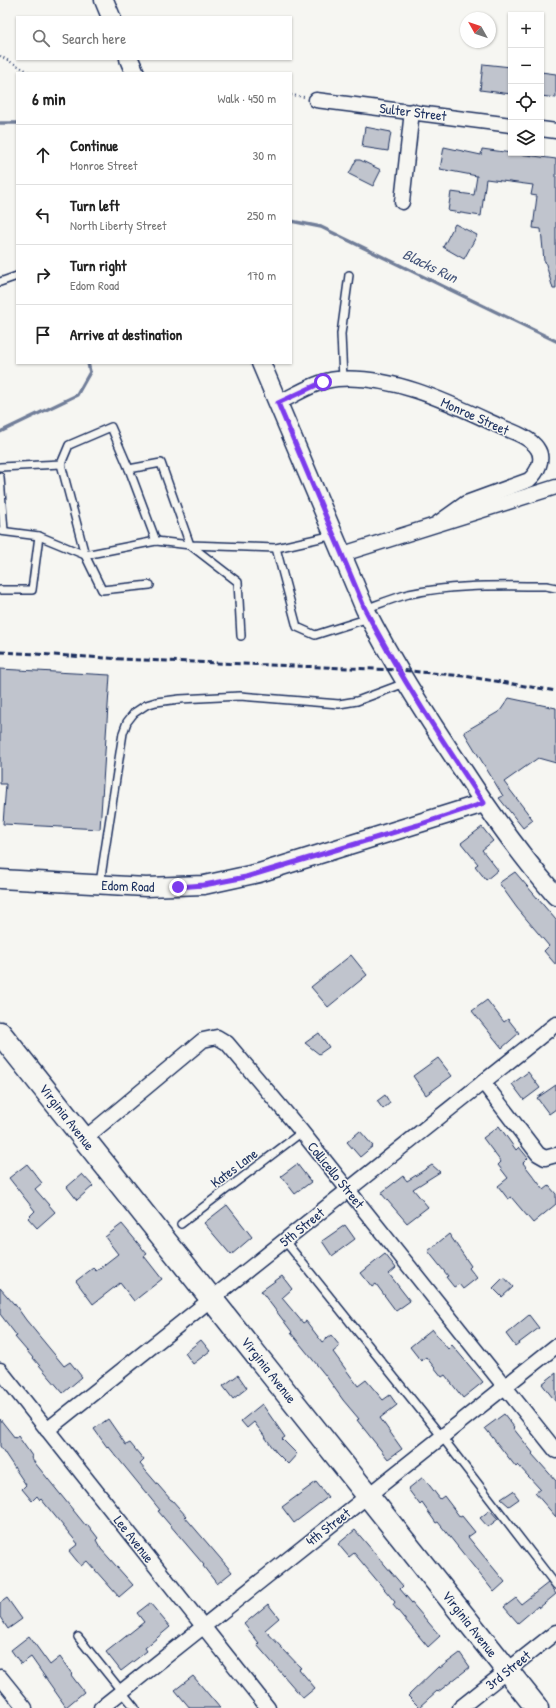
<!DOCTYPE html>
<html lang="en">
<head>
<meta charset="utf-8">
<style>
  body { margin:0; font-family:"Patrick Hand",sans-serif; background:#f2f2f2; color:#222 }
  .controls { position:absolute; right:12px; top:12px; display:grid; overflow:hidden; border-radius:0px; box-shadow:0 1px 3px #0004 }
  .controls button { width:36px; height:36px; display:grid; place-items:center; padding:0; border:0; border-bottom:1px solid #e0e0e0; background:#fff; color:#222; font:20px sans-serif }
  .compass { position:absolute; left:460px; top:12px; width:36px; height:36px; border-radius:50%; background:#fff; box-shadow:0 1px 3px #0004; rotate:310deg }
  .stop { position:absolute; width:12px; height:12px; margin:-9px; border:3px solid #7c3aed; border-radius:50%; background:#fff }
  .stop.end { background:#7c3aed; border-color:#fff; box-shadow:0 1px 4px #0008 }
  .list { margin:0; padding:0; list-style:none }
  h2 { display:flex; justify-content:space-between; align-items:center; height:52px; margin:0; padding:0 16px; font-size:17px }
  h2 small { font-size:13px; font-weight:400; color:#767676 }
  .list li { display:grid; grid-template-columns:26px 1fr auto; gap:12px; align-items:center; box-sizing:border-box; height:60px; padding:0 16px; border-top:1px solid #e0e0e0 }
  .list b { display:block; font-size:15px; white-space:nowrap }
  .list p { margin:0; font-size:13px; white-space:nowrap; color:#767676 }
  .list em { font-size:13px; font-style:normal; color:#767676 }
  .icon { flex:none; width:22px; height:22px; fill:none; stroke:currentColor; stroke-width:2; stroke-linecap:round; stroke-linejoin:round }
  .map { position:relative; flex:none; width:556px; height:1708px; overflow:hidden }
  .search { position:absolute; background:#fff; box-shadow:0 1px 3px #0004; left:16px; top:16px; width:276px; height:44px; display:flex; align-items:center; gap:10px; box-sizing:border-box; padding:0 14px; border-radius:0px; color:#767676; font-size:15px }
  .panel { position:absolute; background:#fff; box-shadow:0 1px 3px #0004; left:16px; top:72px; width:276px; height:292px; border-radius:0px }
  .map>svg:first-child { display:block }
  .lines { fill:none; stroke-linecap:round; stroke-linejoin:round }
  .stream { stroke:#717e99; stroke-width:3.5 }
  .building { fill:#c0c4cd; stroke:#1b2f5e }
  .service-casing { stroke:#1b2f5e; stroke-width:10 }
  .minor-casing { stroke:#1b2f5e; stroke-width:17 }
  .tertiary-casing { stroke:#1b2f5e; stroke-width:21 }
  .primary-casing { stroke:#1b2f5e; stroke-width:25 }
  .path { stroke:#1b2f5e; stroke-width:2; stroke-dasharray:1 3; stroke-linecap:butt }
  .service { stroke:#f6f6f2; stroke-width:7 }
  .minor { stroke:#f6f6f2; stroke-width:14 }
  .tertiary { stroke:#f6f6f2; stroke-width:18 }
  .primary { stroke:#f6f6f2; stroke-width:22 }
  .rail { stroke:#1b2f5e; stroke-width:3; stroke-dasharray:6 3; stroke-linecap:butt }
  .route { stroke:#7c3aed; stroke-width:5 }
  .labels { text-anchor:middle; stroke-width:3; stroke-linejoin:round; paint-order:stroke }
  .street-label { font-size:14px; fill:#1b2f5e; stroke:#f6f6f2 }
  .water-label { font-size:15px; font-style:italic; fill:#46567b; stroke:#f6f6f2 }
</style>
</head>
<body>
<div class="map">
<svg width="556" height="1708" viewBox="0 0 556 1708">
  <rect width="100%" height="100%" fill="#f6f6f2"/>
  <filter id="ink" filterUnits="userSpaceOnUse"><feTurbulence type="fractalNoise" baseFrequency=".025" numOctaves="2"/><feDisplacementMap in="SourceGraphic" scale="8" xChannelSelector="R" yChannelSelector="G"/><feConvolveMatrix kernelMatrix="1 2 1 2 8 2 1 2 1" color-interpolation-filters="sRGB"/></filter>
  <g filter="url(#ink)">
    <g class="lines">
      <g class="stream">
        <polyline points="0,123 17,123"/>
        <polyline points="291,221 321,227 556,341"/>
        <polyline points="0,432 77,395 90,372 88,363"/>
      </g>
    </g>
    <g class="building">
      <polygon points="483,64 511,67 511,94 480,90"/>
      <polygon points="541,72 556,74 556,98 541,96"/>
      <polygon points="365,127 391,132 388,151 362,147"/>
      <polygon points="444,147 481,155 482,149 556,159 556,289 553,289 545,261 544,261 541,229 533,228 537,196 531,195 533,185 486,179 481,216 448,211 451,192 474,195 477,176 440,169"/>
      <polygon points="356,160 360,160 381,170 373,186 349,174"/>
      <polygon points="455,224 477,235 464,259 443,247"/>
      <polygon points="0,669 110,675 100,829 3,824 6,784 0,784"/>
      <polygon points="509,698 556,708 556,763 538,758 504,782 533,820 523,828 499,798 503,796 464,732 500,711"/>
      <polygon points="482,827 493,841 482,850 498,870 486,880 475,866 478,864 461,843"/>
      <polygon points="515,872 556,920 556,965 544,951 549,946 517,908 499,883"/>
      <polygon points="351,955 367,975 328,1007 311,987"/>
      <polygon points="487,1000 504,1022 508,1019 519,1033 502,1048 472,1011"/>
      <polygon points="319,1033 329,1047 319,1054 305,1043"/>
      <polygon points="438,1058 452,1076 426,1095 413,1076"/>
      <polygon points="528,1072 540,1088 524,1100 512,1084"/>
      <polygon points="556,1085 556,1109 549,1114 537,1098"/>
      <polygon points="385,1095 390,1103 383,1109 377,1101"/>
      <polygon points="499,1126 516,1150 519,1147 528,1158 523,1163 544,1190 549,1186 556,1194 556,1204 533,1223 511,1197 508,1199 498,1186 508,1178 498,1165 501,1162 483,1138"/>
      <polygon points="360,1131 373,1146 360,1157 347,1142"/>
      <polygon points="27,1164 42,1183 35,1189 55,1212 37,1228 28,1218 35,1211 9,1178"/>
      <polygon points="297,1164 311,1182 295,1194 281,1176"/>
      <polygon points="432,1165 440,1172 413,1189 428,1207 407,1223 381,1193 403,1176 407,1181"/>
      <polygon points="82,1174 93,1186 77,1200 67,1187"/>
      <polygon points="227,1205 252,1237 231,1255 204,1223"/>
      <polygon points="122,1224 147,1254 144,1256 162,1279 134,1301 120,1283 93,1304 76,1281 93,1268 96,1271 118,1254 105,1237"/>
      <polygon points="345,1225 355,1239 332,1256 322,1241"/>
      <polygon points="449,1234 471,1266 469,1268 477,1278 463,1289 459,1284 454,1287 446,1277 448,1276 428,1251"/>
      <polygon points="385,1254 396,1268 389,1274 410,1301 396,1311 376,1284 372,1287 361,1273"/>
      <polygon points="282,1276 292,1289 282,1298 303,1323 306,1321 322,1342 331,1335 340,1346 333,1352 358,1386 366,1380 383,1400 390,1395 397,1405 380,1418 402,1449 388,1459 357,1420 359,1419 343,1400 326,1376 291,1333 292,1332 261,1291"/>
      <polygon points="504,1277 513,1287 502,1297 493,1288"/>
      <polygon points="0,1288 14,1304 14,1303 26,1320 64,1366 70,1362 82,1377 63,1393 15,1337 17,1336 0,1314"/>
      <polygon points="529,1315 539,1328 515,1346 506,1334"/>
      <polygon points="432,1329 448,1349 452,1345 483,1382 463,1398 445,1375 442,1377 426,1357 421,1361 410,1347"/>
      <polygon points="201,1340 210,1351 193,1364 185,1353"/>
      <polygon points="556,1373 556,1402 542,1384"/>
      <polygon points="238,1375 247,1388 233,1399 223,1386"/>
      <polygon points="262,1404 285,1437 282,1439 297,1454 288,1464 276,1452 254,1422 247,1428 241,1421"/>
      <polygon points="504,1414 514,1427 513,1428 533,1453 532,1454 556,1481 556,1517 535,1493 540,1489 518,1465 516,1467 485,1428"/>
      <polygon points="0,1419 15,1438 18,1436 32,1456 31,1458 86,1526 88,1525 98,1538 96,1540 101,1549 133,1585 119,1597 87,1561 81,1566 69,1551 78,1544 41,1499 40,1500 37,1496 32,1501 22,1489 26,1485 0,1446"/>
      <polygon points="108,1419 126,1445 130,1443 144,1460 140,1464 171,1500 172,1500 186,1516 185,1517 232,1572 217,1584 203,1566 204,1565 158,1511 160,1510 108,1446 107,1447 94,1429"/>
      <polygon points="423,1477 440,1499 444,1496 460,1517 462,1516 475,1532 468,1537 505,1582 494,1592 438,1522 436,1523 422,1503 420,1505 408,1489"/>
      <polygon points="316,1482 328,1497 294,1523 282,1507"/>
      <polygon points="513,1491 519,1499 509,1506 501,1499"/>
      <polygon points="490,1510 498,1519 488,1527 480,1518"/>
      <polygon points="355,1530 403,1586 400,1589 440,1636 428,1647 393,1605 395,1602 354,1553 349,1557 338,1544"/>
      <polygon points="548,1583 556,1594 539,1608 538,1606 518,1623 504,1607 516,1598 521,1604"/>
      <polygon points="7,1598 22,1619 8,1629 0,1617 0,1603"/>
      <polygon points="150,1603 170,1627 145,1648 147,1651 121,1671 106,1652 144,1622 137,1613"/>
      <polygon points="268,1604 279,1618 265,1630 301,1668 299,1669 315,1688 303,1698 257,1645 259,1643 244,1624"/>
      <polygon points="29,1636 50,1665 60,1657 72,1674 71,1675 84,1692 66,1707 31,1657 21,1664 11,1650"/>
      <polygon points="460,1653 470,1667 438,1692 437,1691 419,1707 408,1696 439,1666 440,1668"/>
      <polygon points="193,1676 220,1708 190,1708 175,1690"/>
    </g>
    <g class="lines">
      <defs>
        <g id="service">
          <polyline points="0,282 17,276"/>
          <polyline points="343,379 341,334 349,275"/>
          <polyline points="61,464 85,555 102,590 150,585"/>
          <polyline points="0,467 61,464 69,445 111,427 129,469"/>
          <polyline points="0,477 4,531"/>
          <polyline points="0,531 39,536 85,555 156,541 190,545 276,548 334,535"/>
          <polyline points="156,541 129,469 161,463 190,545 238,582 241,636"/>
          <polyline points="276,548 297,627 315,635 369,618"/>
          <polyline points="0,590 32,590 39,536"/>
          <path d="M365,609C379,604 394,598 409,594C454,584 500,586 546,586L556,588"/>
          <polyline points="100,883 123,733 127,722 134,713 146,705 156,702 180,699 240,696 339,704 357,701 405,683"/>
          <polyline points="181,1224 302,1132"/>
          <polyline points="285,1241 442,1437 556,1585"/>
          <polyline points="78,1637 135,1708"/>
        </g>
        <g id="minor">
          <polyline points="316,100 511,125"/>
          <polyline points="541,129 556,131"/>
          <polyline points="402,202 412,111"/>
          <path d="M278,403C297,394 316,381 337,379C391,374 450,403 497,425C510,431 529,436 537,448C545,459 537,473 529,480L466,503L438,523"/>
          <polyline points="343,554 556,487"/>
          <polyline points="483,1082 538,1154 545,1158 556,1155"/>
          <polyline points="84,1139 203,1040 217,1037 227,1043 302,1132 556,1451"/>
          <polyline points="0,1370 268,1708"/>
          <polyline points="47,1430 556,1024"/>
          <polyline points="0,1677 25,1708"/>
          <polyline points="101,1708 556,1346"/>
          <polyline points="460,1708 556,1632"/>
        </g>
        <g id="tertiary">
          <polyline points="104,0 111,17"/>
          <polyline points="129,59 135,73"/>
          <path d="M261,363L365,609C394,666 428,719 464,772C492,815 522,857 556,896"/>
          <polyline points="0,879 146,887 204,885 259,873 484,803"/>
        </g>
        <polyline id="primary" points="0,1033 537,1708"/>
      </defs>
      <use href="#service" class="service-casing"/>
      <use href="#minor" class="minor-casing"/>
      <use href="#tertiary" class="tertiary-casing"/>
      <use href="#primary" class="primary-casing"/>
      <g class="path">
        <polyline points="0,56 31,73"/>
        <polyline points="291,95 304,97"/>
      </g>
      <use href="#service" class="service"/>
      <use href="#minor" class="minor"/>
      <use href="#tertiary" class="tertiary"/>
      <use href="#primary" class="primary"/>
      <polyline class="rail" points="0,652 141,660 399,670 464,676 556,691"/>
    </g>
  </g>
  <g class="lines" filter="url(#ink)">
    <path class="route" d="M178,887L204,885L246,877L418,825L484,803C442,740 400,677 365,609L278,403L323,382"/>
  </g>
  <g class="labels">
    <g class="street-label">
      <text transform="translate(413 112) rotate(7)" y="5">Sulter Street</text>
      <text transform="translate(475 416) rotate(24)" y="5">Monroe Street</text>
      <text transform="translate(128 886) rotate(2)" y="5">Edom Road</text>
      <text transform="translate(67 1117) rotate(52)" y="5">Virginia Avenue</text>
      <text transform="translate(234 1168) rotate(-37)" y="5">Kates Lane</text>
      <text transform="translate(336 1175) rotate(51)" y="5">Collicello Street</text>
      <text transform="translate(302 1227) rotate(-39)" y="5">5th Street</text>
      <text transform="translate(269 1370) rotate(52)" y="5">Virginia Avenue</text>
      <text transform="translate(328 1527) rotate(-38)" y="5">4th Street</text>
      <text transform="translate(134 1539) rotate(52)" y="5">Lee Avenue</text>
      <text transform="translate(470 1624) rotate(52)" y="5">Virginia Avenue</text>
      <text transform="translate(508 1670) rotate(-39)" y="5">3rd Street</text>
    </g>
    <g class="water-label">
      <text transform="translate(430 266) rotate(26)" y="5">Blacks Run</text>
    </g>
  </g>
</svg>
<div class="controls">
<button>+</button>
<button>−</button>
<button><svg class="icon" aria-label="locate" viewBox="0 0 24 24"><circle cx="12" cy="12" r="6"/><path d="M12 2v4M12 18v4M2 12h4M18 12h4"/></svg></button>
<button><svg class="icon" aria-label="layers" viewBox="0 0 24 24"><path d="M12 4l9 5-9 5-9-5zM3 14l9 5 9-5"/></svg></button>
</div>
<svg class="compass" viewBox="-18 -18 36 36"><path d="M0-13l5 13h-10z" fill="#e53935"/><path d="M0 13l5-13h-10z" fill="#767676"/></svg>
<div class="stop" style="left:323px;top:382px"></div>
<div class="stop end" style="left:178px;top:887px"></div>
<div class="search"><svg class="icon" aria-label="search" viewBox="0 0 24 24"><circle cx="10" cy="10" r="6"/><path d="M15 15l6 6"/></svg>Search here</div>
<section class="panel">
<h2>6 min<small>Walk · 450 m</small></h2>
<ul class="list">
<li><svg class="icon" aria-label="ahead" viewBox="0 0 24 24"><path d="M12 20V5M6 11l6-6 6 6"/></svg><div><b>Continue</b><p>Monroe Street</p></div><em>30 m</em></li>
<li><svg class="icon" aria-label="left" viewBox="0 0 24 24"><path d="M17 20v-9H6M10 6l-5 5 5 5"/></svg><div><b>Turn left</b><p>North Liberty Street</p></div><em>250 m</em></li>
<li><svg class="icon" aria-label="right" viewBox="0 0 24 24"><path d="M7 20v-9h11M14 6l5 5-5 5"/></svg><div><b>Turn right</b><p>Edom Road</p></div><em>170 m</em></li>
<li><svg class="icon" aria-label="arrive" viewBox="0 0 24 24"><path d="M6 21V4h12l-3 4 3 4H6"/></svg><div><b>Arrive at destination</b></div></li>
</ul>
</section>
</div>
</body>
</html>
